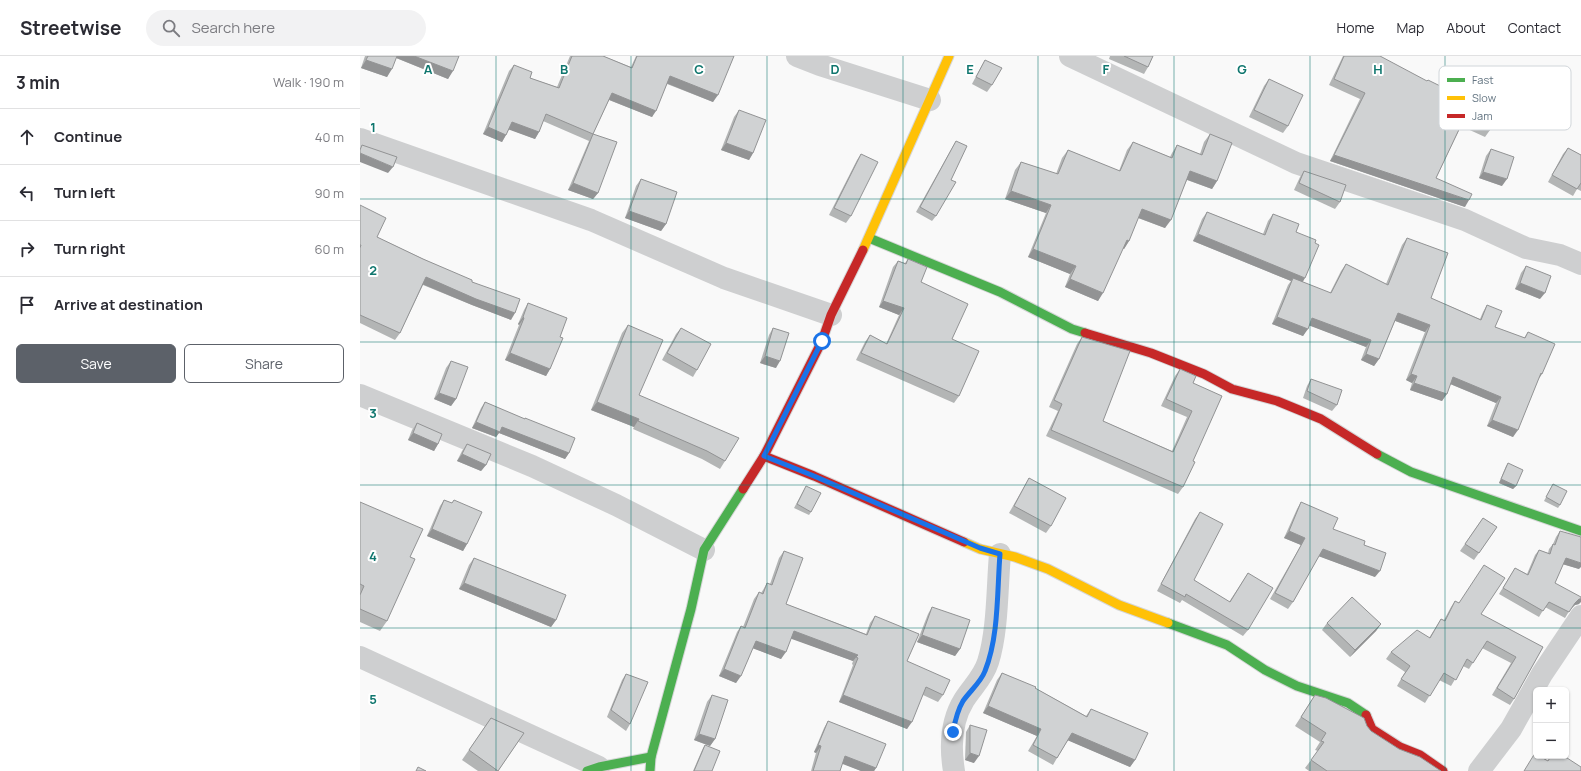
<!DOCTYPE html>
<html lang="en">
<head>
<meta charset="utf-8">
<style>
  body { margin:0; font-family:Manrope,sans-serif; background:#f2f2f3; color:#2b2b33 }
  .controls { position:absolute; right:12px; bottom:12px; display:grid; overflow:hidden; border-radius:6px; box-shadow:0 1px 3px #0004 }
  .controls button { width:36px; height:36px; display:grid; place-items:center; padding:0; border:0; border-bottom:1px solid #e1e1e2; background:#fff; color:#2b2b33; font:20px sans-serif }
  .stop { position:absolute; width:12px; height:12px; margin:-9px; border:3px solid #1a73e8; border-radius:50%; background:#fff }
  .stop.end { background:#1a73e8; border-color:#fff; box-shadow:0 1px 4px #0008 }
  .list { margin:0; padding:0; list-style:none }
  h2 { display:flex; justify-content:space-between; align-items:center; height:52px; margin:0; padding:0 16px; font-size:17px }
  h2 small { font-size:13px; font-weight:400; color:#7c7c81 }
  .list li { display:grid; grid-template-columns:26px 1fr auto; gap:12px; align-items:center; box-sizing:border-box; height:56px; padding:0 16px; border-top:1px solid #e1e1e2 }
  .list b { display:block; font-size:15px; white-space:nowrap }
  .list em { font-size:13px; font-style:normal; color:#7c7c81 }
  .actions { display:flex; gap:8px; padding:12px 16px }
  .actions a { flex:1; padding:9px 0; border:1px solid #5c6169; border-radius:6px; text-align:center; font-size:14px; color:#5c6169 }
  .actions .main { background:#5c6169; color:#fff }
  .icon { flex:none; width:22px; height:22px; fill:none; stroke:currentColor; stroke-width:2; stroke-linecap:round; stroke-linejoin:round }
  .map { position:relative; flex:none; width:1221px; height:715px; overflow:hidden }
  header { display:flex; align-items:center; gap:24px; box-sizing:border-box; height:56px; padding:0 20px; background:#fff; border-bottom:1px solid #e1e1e2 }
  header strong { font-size:19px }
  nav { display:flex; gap:22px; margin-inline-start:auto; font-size:14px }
  .search { width:280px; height:36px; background:#f2f2f3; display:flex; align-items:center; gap:10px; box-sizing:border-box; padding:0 14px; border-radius:22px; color:#7c7c81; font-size:15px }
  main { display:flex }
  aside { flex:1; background:#fff }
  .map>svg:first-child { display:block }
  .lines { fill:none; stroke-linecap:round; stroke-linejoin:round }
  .fast-casing { stroke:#d5d6d7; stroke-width:11 }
  .slow-casing { stroke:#d5d6d7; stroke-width:11 }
  .jam-casing { stroke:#d5d6d7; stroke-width:11 }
  .street { stroke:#cecfd0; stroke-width:22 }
  .fast { stroke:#4caf50; stroke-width:9 }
  .slow { stroke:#ffc107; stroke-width:9 }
  .jam { stroke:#c62828; stroke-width:9 }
  .wall { fill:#b3b5b5 }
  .shaded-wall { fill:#929394 }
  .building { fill:#d0d2d3; stroke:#929394 }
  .route { stroke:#1a73e8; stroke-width:5 }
  .grid { fill:none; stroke:#0f766e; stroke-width:1; stroke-opacity:0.55 }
  .key { fill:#fff; stroke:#d1d6da; stroke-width:1 }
  .key-label { font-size:11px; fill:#657683 }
  .grid-label { font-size:13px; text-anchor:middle; font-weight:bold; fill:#0f766e; stroke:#fff; stroke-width:4; stroke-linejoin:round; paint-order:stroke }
</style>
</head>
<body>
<header>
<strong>Streetwise</strong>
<div class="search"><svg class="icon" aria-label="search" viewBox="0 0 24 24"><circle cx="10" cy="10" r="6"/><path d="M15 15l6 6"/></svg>Search here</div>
<nav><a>Home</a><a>Map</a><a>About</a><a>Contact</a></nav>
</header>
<main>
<aside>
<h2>3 min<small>Walk · 190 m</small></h2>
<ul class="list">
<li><svg class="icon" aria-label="ahead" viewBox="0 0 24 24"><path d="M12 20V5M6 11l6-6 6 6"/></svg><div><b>Continue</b></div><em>40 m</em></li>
<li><svg class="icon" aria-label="left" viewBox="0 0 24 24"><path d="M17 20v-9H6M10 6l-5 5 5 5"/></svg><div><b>Turn left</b></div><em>90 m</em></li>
<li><svg class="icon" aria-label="right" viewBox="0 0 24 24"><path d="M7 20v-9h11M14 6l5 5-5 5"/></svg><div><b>Turn right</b></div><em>60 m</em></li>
<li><svg class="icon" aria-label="arrive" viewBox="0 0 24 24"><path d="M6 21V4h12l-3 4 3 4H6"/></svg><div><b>Arrive at destination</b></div></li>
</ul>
<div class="actions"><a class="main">Save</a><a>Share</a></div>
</aside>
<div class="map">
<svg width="1221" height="715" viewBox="0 0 1221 715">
  <rect width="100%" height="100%" fill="#f9f9f9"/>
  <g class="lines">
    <defs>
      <g id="fast">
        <polyline points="509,182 640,236 712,273 725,277"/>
        <polyline points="1017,398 1051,416 1221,475"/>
        <polyline points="808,567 867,589 905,614 937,630 988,647 1006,659"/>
        <polyline points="227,715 239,711 291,701"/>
        <polyline points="290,715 291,701 331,553 344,494 383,433"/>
      </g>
      <g id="slow">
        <polyline points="503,194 589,0"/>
        <polyline points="604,486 620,493 655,501 688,513 759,549 808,567"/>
      </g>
      <g id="jam">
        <polyline points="725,277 791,297 844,318 872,333 917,345 961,363 1017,398"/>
        <polyline points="404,400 454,420 604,486"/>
        <polyline points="383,433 404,400 462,285 471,259 503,194"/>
        <polyline points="1006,659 1012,673 1040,691 1060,699 1083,715"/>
      </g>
    </defs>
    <use href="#fast" class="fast-casing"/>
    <use href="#slow" class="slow-casing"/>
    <use href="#jam" class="jam-casing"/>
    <g class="street">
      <polyline points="437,0 460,9 570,44"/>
      <polyline points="710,0 936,107 1105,164 1166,192 1200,199 1221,208"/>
      <polyline points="0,83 231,164 364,222 471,259"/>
      <polyline points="0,339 172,410 256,449 344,494"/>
      <polyline points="0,601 239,711"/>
      <path d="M594,715C590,691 591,665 604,644C612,631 623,622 628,606C638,574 637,532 640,498"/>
      <polyline points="1119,715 1151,673 1182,618 1221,560"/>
    </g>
    <use href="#fast" class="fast"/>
    <use href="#slow" class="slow"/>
    <use href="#jam" class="jam"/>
  </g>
  <g class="wall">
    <polygon points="5,0 99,0 88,23 36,2 27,21 1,12"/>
    <polygon points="210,0 243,0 271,11 276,0 374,0 353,46 307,28 292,61 249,44 233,78 238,137 233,143 208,134 229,85 183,65 179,76 175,83 149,73 142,86 123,78 149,15 154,9 170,22 197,31"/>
    <polygon points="750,0 793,0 788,11 784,18 749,3"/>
    <polygon points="983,0 1020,0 1130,74 1125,81 1101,70 1076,122 1105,151 970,105 1000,43 969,29"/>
    <polygon points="625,4 632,29 627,36 612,28 621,11"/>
    <polygon points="909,23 928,70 923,77 889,61 904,30"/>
    <polygon points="379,54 393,97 389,104 361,94 374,61"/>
    <polygon points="850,78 857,125 852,133 827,124 805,172 778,162 769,185 764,193 763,192 738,245 705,231 710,218 668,201 686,157 645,143 655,114 661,106 696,118 702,102 708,94 759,115 767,94 773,86 810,101 812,97 817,89 840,98 844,86"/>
    <polygon points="596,85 591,124 576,160 572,165 556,156 593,90"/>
    <polygon points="1208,92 1221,99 1221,135 1217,133 1213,140 1188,126 1203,98"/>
    <polygon points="1131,93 1142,130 1119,122 1126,100"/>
    <polygon points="501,98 491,160 486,167 469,159 497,104"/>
    <polygon points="944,115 980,146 975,153 934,134 940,121"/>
    <polygon points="281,123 306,168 301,175 265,162 276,130"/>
    <polygon points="0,149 17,181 112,226 151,264 112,249 63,229 40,277 35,284 0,267"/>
    <polygon points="847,156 903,178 908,165 913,158 936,176 942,226 970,237 981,215 986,208 1026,228 1042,189 1047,182 1071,242 1120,263 1123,256 1127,249 1135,271 1164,282 1168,276 1178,324 1153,381 1127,370 1136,347 1090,328 1082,345 1050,334 1052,327 1046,324 1065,276 1035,265 1019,303 1014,310 1001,304 1006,291 949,269 943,280 912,268 928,229 931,225 833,185 842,163"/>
    <polygon points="548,203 592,283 599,340 594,347 496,304 505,286 510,279 526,288 539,259 519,251 533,211 538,205 545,207"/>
    <polygon points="1166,210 1180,243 1155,233 1161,217"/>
    <polygon points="168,247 200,281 190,313 186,320 145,304 159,269 158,268 164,254"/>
    <polygon points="268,269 279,339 365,405 360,413 342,403 273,373 274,371 231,354 262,277"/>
    <polygon points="321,272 337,314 333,321 302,304 316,278"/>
    <polygon points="413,272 416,312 400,307 409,279"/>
    <polygon points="722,281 743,365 812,395 827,361 801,350 815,320 820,313 833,327 833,405 823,431 818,438 686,380 698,355 689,351 717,288"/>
    <polygon points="91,305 96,343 91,350 74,343 86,312"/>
    <polygon points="951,323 977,349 972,355 943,342 947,330"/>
    <polygon points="125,346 164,363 209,397 205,403 139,377 136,381 112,372 121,352"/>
    <polygon points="57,367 78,388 74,395 48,384 52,374"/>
    <polygon points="107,388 126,409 121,415 97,405 102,395"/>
    <polygon points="1148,407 1156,430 1153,433 1139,427 1146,410"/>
    <polygon points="669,422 691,470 686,477 649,457"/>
    <polygon points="1193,428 1200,449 1198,452 1184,445"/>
    <polygon points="446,430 451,456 449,459 434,452"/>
    <polygon points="84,444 92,447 94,444 107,488 103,495 67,480 80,450"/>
    <polygon points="0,446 27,565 20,575 0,566"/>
    <polygon points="941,446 973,473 1004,489 1015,521 959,500 933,546 928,553 910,543 941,489 924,482 937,453"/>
    <polygon points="840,456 834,524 869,546 888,517 888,574 883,580 822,544 820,547 797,535 835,463"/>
    <polygon points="1123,462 1137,471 1114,504 1100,495"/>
    <polygon points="1200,475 1219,513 1203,508 1195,527 1219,548 1215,549 1211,552 1205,562 1185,551 1179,561 1139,538 1155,512 1167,518 1175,499 1179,494 1188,497 1189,493 1193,488 1196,481"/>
    <polygon points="424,495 426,548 506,578 510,567 515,560 547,605 583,639 578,646 563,639 547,673 479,646 493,609 492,608 493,605 431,582 421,603 393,592 376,627 359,620 377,576 381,570 383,571 394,543 399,536 401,537 403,534 407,527 410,528 419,502"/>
    <polygon points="114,502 196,564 191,571 99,533 109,509"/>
    <polygon points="1095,545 1183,591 1154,643 1150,649 1132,639 1151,607 1122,592 1109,613 1103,610 1091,630 1079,624 1065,647 1037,630 1045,616 1026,603 1031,596 1069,582 1081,563 1084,564 1091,551"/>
    <polygon points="572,551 600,593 595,600 557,586 568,558"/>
    <polygon points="967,567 1021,568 1016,575 990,601 962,574"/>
    <polygon points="642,617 675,632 726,660 731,653 775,704 770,711 708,684 697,702 693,709 668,695 677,680 623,657 637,624"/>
    <polygon points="266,618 270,668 266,675 247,661 262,624"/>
    <polygon points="352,639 355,683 350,690 334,684 347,646"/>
    <polygon points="955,639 1007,670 1011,675 1039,693 1081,715 949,715 945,712 958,695 955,694 960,686 935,670"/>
    <polygon points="131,662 164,677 138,715 118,715 102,704"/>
    <polygon points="468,665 516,712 514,715 501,715 482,707 480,715 451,715 456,697 454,696 464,672"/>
    <polygon points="610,669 614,707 605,704 606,676"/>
    <polygon points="345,689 352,715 333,715 343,692"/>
  </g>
  <g class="shaded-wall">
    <polygon points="35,0 54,0 93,15 88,23 34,1"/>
    <polygon points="6,4 32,13 27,21 1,12"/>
    <polygon points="310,20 358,39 353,46 306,27"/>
    <polygon points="252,37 296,55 292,61 247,43"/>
    <polygon points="152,66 179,76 175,83 147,73"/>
    <polygon points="128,71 146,79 142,86 123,78"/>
    <polygon points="366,87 393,97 389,104 361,94"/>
    <polygon points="0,97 33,111 28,117 0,106"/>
    <polygon points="974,99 1109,144 1105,151 970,105"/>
    <polygon points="830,115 857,125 852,133 825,123"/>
    <polygon points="1123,116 1147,123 1142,130 1119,122"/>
    <polygon points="213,127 238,137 233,143 208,134"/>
    <polygon points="651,135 691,149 686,157 645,143"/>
    <polygon points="782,153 811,164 805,172 776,161"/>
    <polygon points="269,155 306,168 301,175 265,162"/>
    <polygon points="838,178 945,222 941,229 933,222 931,225 833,185"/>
    <polygon points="767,184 769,185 764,193 761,192"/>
    <polygon points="673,193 716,210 710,218 668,201"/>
    <polygon points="66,221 155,257 151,264 112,249 62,228"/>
    <polygon points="710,223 743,237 738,245 705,231"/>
    <polygon points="1160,227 1185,237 1180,243 1155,233"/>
    <polygon points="523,245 544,252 539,259 519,251"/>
    <polygon points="1038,257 1070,269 1065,276 1033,264"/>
    <polygon points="163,261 164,262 159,269 158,268"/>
    <polygon points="917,261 948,273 943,280 912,268"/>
    <polygon points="952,262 1011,284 1006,291 948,269"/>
    <polygon points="150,297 190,313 186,320 145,304"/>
    <polygon points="1006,298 1019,303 1014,310 1001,304"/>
    <polygon points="405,300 420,305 416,312 400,307"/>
    <polygon points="1181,317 1182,318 1178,324"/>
    <polygon points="1051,318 1057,320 1052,327 1046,324"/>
    <polygon points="1093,321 1141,341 1136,347 1088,327"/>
    <polygon points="1054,327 1087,338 1082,345 1050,334"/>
    <polygon points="79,337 96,343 91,350 74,343"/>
    <polygon points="237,346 279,363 274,371 231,354"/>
    <polygon points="1132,364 1158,374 1153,381 1127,370"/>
    <polygon points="116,366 142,371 209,397 205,403 139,377 136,381 112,372"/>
    <polygon points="53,377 78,388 74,395 48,384"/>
    <polygon points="102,398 126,409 121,415 97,405"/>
    <polygon points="1141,423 1156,430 1153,433 1139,427"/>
    <polygon points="72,473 107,488 103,495 67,480"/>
    <polygon points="929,475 945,482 941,489 924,482"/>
    <polygon points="963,493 1020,515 1015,521 958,500"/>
    <polygon points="1206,502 1221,507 1221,511 1219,513 1202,508"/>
    <polygon points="104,527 196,564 191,571 99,533"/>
    <polygon points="1219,543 1221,543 1221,546 1219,548 1215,549 1211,553 1215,547"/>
    <polygon points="1021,568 1016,575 990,601 995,594"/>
    <polygon points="434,575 498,599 493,605 429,582"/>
    <polygon points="562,579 600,593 595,600 557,586"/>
    <polygon points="396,585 426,596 421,603 392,592"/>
    <polygon points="364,613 381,620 376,627 359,620"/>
    <polygon points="483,639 552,666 547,673 479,646"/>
    <polygon points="628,650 681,673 677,680 623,657"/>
    <polygon points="712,677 775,704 770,711 707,684"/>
    <polygon points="339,678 355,683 350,690 334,684"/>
    <polygon points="458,689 461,690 456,697 454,696"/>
    <polygon points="610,697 619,700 614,707 605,704"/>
    <polygon points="485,700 516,712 514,715 501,715 480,707"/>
  </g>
  <g class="building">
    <polygon points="8,0 37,0 32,13 6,4"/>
    <polygon points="54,0 99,0 93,15"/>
    <polygon points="212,0 243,0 272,12 277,0 374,0 358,39 310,20 296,55 252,37 233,78 186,58 179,76 152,66 146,79 128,71 154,9 172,16 170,22 199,32"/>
    <polygon points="764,0 793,0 788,11"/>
    <polygon points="984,0 1020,0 1067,25 1068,24 1137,58 1130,74 1104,63 1076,122 1112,138 1109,144 974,99 1005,37 974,23"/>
    <polygon points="625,4 642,12 632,29 616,21"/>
    <polygon points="909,23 943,39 928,70 894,54"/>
    <polygon points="379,54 406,64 393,97 366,87"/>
    <polygon points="233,78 257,86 238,137 213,127"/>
    <polygon points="850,78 872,87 857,125 830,115 811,164 782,153 769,185 767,184 743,237 710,223 716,210 673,193 691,149 651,135 661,106 698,118 708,94 760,115 773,86 812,102 817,89 842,99"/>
    <polygon points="596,85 607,90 591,124 596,126 576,160 560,151"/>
    <polygon points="2,89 37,101 33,111 0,97 0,94"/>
    <polygon points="1208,92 1221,99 1221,127 1217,133 1192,119"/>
    <polygon points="1131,93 1154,101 1147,123 1123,116"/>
    <polygon points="501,98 518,106 491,160 474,152"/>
    <polygon points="944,115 986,129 980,146 939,127"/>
    <polygon points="281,123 317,136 306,168 269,155"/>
    <polygon points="0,149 26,162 17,181 63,203 112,224 112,226 160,243 155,257 116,243 66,221 40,277 0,259 0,192 1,189 0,189"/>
    <polygon points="847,156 905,179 913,158 939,168 936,176 956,184 955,187 959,189 945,222 838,178"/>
    <polygon points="1047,182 1088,197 1071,242 1121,264 1127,249 1142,255 1135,271 1165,282 1168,276 1195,288 1182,318 1181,317 1158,374 1132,364 1141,341 1093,321 1087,338 1054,327 1057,320 1051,318 1070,269 1038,257 1019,303 1006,298 1011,284 952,262 948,273 917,261 933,222 971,237 986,208 1028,229"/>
    <polygon points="548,203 567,211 561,226 608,248 592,283 619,295 599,340 501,297 510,279 527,288 544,252 523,245 538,205 546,208"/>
    <polygon points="1166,210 1191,220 1185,237 1160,227"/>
    <polygon points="168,247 207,262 200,281 203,282 190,313 150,297 164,262 163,261"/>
    <polygon points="268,269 303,284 279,339 379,382 365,405 347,395 278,365 279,363 237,346"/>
    <polygon points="321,272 351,288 337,314 307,297"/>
    <polygon points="413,272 429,277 420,305 405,300"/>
    <polygon points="722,281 770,295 743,365 813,396 832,355 806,343 820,313 836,320 833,327 862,340 833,405 835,406 823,431 691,374 702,348 694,344"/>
    <polygon points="91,305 108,311 96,343 79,337"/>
    <polygon points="951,323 982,334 977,349 947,335"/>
    <polygon points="125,346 165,363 165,362 215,382 209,397 142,371 140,376 116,366"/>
    <polygon points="57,367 82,378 78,388 53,377"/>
    <polygon points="107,388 131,398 126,409 102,398"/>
    <polygon points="1148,407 1163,414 1156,430 1141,423"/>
    <polygon points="669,422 706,442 691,470 654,450"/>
    <polygon points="1193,428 1207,435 1200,449 1186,441"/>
    <polygon points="446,430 461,437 451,456 437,448"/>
    <polygon points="84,444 92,447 94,444 122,456 107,488 72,473"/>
    <polygon points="0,446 63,473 50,501 55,503 27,565 0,553 0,539 4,530 0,528"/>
    <polygon points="941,446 978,462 973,473 1005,485 1004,489 1026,497 1020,515 963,493 933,546 915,537 945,482 929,475"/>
    <polygon points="840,456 863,468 834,524 870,546 888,517 913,532 888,574 826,538 825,541 801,528"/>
    <polygon points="1123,462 1137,471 1119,497 1105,488"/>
    <polygon points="1200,475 1221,481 1221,507 1206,502 1195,527 1221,541 1221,543 1219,543 1215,547 1209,556 1189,546 1183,555 1143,532 1155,512 1168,519 1179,494 1190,498 1193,488 1195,489"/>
    <polygon points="424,495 443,502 426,548 507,579 515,560 559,578 547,605 590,624 583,639 566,631 552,666 483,639 498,602 496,601 498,599 434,575 426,596 396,585 381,620 364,613 381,570 385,572 399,536 403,538 407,527 412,529"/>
    <polygon points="114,502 206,539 196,564 104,527"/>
    <polygon points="1124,509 1145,522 1121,558 1183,591 1154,643 1137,632 1156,601 1127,585 1113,607 1107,603 1096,624 1084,617 1070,640 1041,623 1050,610 1031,596 1057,574 1070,582 1081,563 1085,565 1095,545 1099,547"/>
    <polygon points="992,541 1021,568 995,594 967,567"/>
    <polygon points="572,551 610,564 600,593 562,579"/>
    <polygon points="642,617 676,631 675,632 727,661 731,653 788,677 775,704 712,677 697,702 673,689 681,673 628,650"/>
    <polygon points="266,618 288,626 270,668 251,654"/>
    <polygon points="352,639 368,644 355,683 339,678"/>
    <polygon points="955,639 966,642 1004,662 1007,670 1011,675 1039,693 1060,701 1081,715 967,715 951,704 964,686 961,685 966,677 941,661"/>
    <polygon points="131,662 164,677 138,715 109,694"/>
    <polygon points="468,665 526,688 516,712 485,700 480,715 453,715 461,690 458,689"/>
    <polygon points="610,669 627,674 619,700 610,697"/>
    <polygon points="345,689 360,695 352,715 334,715"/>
    <polygon points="1175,697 1176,698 1176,700 1179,700 1188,705 1191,700 1204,700 1221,711 1221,715 1164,715"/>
    <polygon points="58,711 66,715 56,715"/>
  </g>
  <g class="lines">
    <path class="route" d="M462,285L404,400L454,420L620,492L640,498C637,535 639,580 625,615C621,626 610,635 603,645C597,655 595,665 593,676"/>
  </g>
  <path class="grid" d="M136,0V715M271,0V715M407,0V715M543,0V715M678,0V715M814,0V715M950,0V715M1085,0V715M0,143H1221M0,286H1221M0,429H1221M0,572H1221"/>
  <rect x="1079" y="10" width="132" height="64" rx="6" class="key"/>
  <rect x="1087" y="22" width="18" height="4" fill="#4caf50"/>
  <rect x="1087" y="40" width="18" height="4" fill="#ffc107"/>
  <rect x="1087" y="58" width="18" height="4" fill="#c62828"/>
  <g class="key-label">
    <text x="1112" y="28">Fast</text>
    <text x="1112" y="46">Slow</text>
    <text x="1112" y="64">Jam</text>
  </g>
  <g class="grid-label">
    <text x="68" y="18">A</text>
    <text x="204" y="18">B</text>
    <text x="339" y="18">C</text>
    <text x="475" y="18">D</text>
    <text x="610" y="18">E</text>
    <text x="746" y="18">F</text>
    <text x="882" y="18">G</text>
    <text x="1018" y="18">H</text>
    <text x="13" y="76">1</text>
    <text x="13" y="219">2</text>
    <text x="13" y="362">3</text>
    <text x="13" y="505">4</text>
    <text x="13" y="648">5</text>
  </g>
</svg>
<div class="controls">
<button>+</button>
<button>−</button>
</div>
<div class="stop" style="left:462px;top:285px"></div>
<div class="stop end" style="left:593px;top:676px"></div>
</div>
</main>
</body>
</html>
